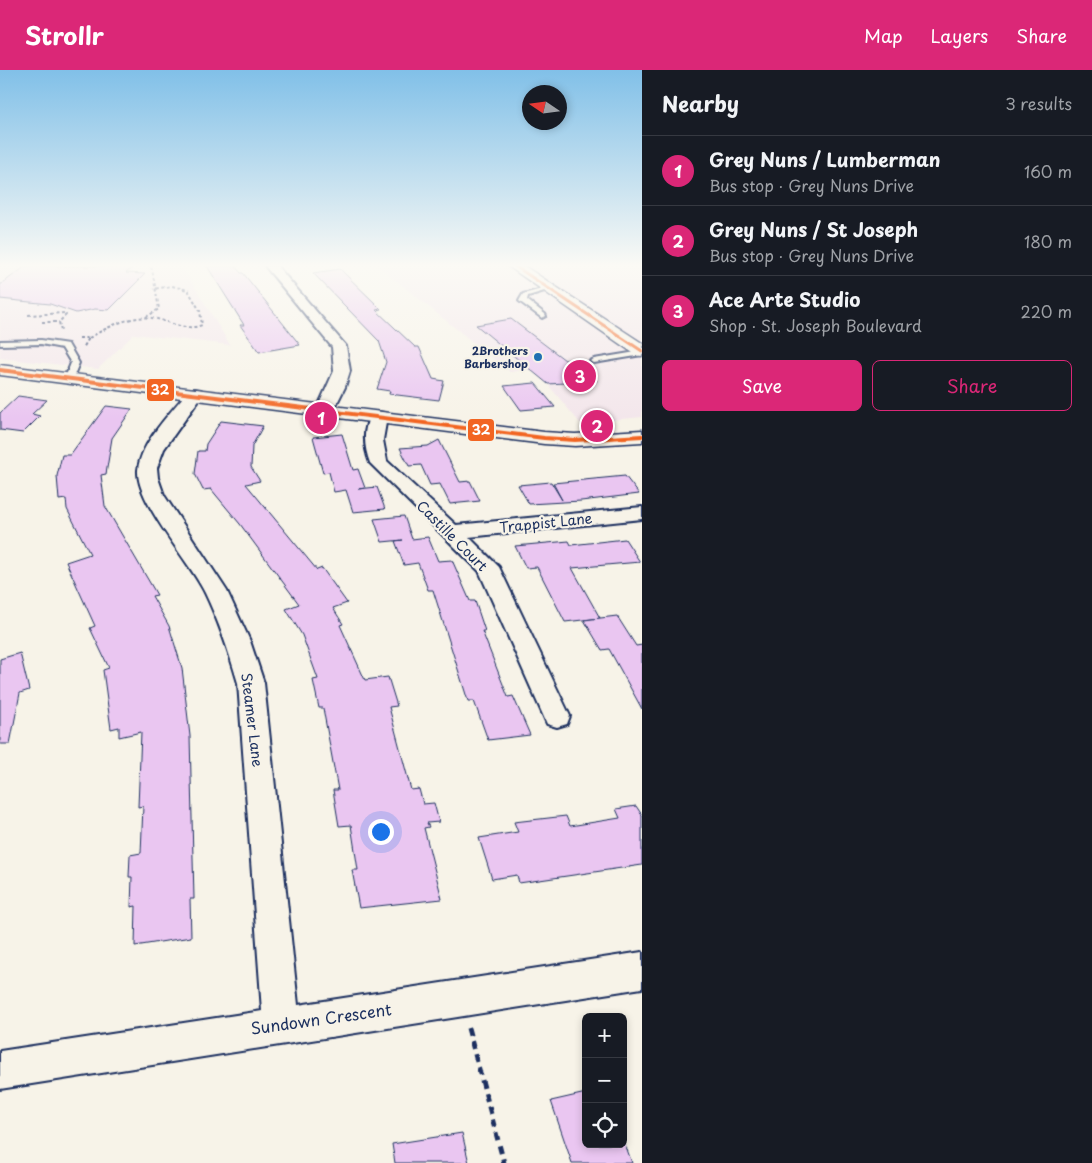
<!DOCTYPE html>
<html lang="en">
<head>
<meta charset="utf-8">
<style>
  body { margin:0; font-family:"Playpen Sans",sans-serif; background:#20242c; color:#f1f3f6 }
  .controls { position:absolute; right:15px; bottom:15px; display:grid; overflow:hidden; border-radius:8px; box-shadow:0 2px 8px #0003 }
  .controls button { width:45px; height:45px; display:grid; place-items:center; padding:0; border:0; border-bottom:1px solid #363941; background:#171b24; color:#f1f3f6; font:25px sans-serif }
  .compass { position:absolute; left:522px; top:15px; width:45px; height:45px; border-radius:50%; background:#171b24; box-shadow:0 2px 8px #0003; rotate:283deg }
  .you { position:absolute; left:380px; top:761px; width:18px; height:18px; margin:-12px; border:4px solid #fff; border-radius:50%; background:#1a73e8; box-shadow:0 0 0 8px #1a73e833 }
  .badge { display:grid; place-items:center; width:32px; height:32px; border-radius:50%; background:#db2777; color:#fff; font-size:16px; font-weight:700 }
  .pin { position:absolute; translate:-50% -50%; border:2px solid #fff; box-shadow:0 1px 5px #0006 }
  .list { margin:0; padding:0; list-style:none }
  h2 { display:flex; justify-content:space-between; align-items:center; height:65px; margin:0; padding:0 20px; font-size:21px }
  h2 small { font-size:16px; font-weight:400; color:#9ea1a6 }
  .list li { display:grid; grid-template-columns:32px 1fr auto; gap:15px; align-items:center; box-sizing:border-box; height:70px; padding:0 20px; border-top:1px solid #363941 }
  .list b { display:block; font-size:19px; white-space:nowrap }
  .list p { margin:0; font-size:16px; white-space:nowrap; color:#9ea1a6 }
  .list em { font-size:16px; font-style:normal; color:#9ea1a6 }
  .actions { display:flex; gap:10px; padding:15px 20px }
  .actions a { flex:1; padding:11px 0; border:1px solid #db2777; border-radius:8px; text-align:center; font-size:18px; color:#db2777 }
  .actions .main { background:#db2777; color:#fff }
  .icon { flex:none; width:28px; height:28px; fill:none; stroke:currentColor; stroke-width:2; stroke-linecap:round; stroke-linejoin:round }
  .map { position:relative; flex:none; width:642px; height:1093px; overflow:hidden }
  header { display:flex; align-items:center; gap:30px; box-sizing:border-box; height:70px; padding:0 25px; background:#db2777; color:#fff }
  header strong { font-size:24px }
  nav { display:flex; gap:28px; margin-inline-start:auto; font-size:18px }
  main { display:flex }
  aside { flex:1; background:#171b24 }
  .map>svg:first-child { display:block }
  .built { fill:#f3e6eb }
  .building { fill:#eac6f1; stroke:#1b2f5e }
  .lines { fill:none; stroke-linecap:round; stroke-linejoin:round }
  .service-casing { stroke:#1b2f5e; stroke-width:4 }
  .minor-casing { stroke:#1b2f5e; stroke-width:4 }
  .tertiary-casing { stroke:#1b2f5e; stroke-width:3 }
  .primary-casing { stroke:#1b2f5e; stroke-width:3 }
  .path-far1 { stroke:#1b2f5e; stroke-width:2; stroke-dasharray:3 2.5; stroke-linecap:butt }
  .path { stroke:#1b2f5e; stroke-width:5; stroke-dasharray:8 5.5; stroke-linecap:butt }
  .service { fill:#f7f3e8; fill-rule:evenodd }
  .minor { fill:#f7f3e8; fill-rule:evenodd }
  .tertiary { fill:#f7f3e8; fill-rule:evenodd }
  .primary { fill:#f7f3e8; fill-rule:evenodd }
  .bus-1-far1-casing { stroke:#f7f3e8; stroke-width:5.5 }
  .bus-1-casing { stroke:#f7f3e8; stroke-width:6 }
  .bus-1-far1 { stroke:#f26522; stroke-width:3 }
  .bus-1 { stroke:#f26522; stroke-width:4 }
  .poi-dot { fill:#1f6fb2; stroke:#f7f3e8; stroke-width:2 }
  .labels { text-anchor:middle; stroke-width:4.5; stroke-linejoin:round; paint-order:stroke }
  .far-poi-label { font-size:11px; font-weight:bold; fill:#1b2f5e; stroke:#f7f3e8; text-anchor:end }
  .street-label { font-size:14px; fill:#1b2f5e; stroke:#f7f3e8 }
  .near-street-label { font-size:16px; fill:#1b2f5e; stroke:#f7f3e8 }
  .line-badge { stroke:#f7f3e8; stroke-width:2 }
  .badge-label { font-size:14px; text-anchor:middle; font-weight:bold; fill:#fff }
</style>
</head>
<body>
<header>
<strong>Strollr</strong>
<nav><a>Map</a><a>Layers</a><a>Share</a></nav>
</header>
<main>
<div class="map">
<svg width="642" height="1093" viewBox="0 0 642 1093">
  <rect width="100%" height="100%" fill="#f7f3e8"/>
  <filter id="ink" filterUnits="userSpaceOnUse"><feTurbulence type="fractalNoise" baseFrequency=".02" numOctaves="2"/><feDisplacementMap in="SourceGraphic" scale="10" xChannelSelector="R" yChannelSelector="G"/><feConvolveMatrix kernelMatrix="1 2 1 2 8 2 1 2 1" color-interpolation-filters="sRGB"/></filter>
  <g filter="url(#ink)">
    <g class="built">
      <polygon points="0,196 182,196 230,275 134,264 98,299 0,288"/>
      <polygon points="378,196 639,196 642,197 642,347 580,353 535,299 510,302"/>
    </g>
    <g class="building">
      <polygon points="26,196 134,196 126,203 145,204 109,240 95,239 76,243 50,234 0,229 0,215"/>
      <polygon points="207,196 235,196 241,203 243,203 300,275 259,282 240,255 244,255"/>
      <polygon points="340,199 381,239 376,240 415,277 419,277 433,309 444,311 439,330 389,324 390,321 377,319 386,292 379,271 313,203"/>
      <polygon points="511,249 565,290 579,289 597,311 548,314 476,255"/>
      <polygon points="535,313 555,337 521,340 504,316"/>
      <polygon points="18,326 47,330 32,344 40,346 23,363 0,360 0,343"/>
      <polygon points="106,336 132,339 112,368 106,404 101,405 105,436 157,525 152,526 169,556 182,598 190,666 194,829 190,829 191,867 135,876 136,836 131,837 132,807 129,807 130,785 141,783 143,736 138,737 141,662 119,667 119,657 111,659 103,600 109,598 90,558 95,556 66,492 90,484 67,439 66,429 59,430 57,406 62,385 70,385"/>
      <polygon points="221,351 263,356 252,376 251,397 260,411 246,414 317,500 322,498 347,533 333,538 343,554 340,555 365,610 388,607 397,636 389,637 411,720 419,719 423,734 434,733 439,752 427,753 429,757 424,758 442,829 359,838 352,800 358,800 351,755 339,756 333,720 338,720 323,638 319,638 313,610 318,609 302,565 286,539 299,534 240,454 211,419 203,420 195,404 198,381 205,381 206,374"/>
      <polygon points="342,364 353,400 358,399 365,418 358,419 377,417 385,439 353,442 346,420 334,422 329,402 323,403 313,367"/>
      <polygon points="439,370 460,412 470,411 480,431 450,434 440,414 430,415 421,395 409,396 400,378 428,376"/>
      <polygon points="625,406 639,424 581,431 529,434 518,415 551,412 562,430 553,413"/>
      <polygon points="404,446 412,469 428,467 438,491 452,490 470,531 475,531 485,561 482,561 508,627 513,626 530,665 488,670 474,631 468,631 433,520 428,520 418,493 404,495 395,471 403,470 382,472 374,449"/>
      <polygon points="625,469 640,492 572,498 600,548 565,552 537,497 526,498 515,476 569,471 571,475"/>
      <polygon points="617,546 636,576 642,575 642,639 609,579 602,580 584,550"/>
      <polygon points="20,583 29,620 20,623 10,674 0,674 0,589"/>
      <polygon points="636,736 642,745 642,795 519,813 517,805 492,809 479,768 518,762 514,752 566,746 570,756 620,748 616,739"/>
      <polygon points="586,1023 586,1074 625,1074 632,1093 572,1093 551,1031"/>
      <polygon points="462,1063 469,1093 395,1093 392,1074"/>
    </g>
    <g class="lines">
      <defs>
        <g id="service">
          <polygon points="546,218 551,219 528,226 527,230 545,244 546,246 542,248 519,231 523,224"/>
          <polygon points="41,270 68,274 79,293 72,310 65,308 71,293 62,278 41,274 0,275 0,271"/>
          <polygon points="642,281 642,285 594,293 590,291 594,289"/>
        </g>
        <g id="minor">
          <polygon points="265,196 277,196 346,276 350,301 345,317 331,345 319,345 316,341 334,301 332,277"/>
          <path d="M195,319L201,320L203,324L164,379L157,398L158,408L164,425L227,521L250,571L264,613L298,935L642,882V918L0,1019V981L262,941L238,613C229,582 219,552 205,523C191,493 136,432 138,400C140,373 172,341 189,320Z"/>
          <path d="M378,342L384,343L387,347L383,370L387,391L456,455L642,437V449L469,467L499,497L570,646L567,654L557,657L547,654L479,501L370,393C364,377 362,358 372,343Z"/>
        </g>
        <polygon id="tertiary" points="0,295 544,362 575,364 642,360 642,372 575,376 544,374 0,305"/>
        <polygon id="primary" points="508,196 524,196 642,273 642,286 636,285"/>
      </defs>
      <use href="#service" class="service-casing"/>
      <use href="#minor" class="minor-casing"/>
      <use href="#tertiary" class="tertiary-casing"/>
      <use href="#primary" class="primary-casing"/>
      <g class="path-far1">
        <polyline points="28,245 65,243 66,245 59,252 61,261"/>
        <polyline points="146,247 159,239 152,199 148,196"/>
        <polyline points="42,252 59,252"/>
        <polyline points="79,268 89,268 83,278"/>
        <path d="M89,268C108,257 130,245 152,248C170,251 184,262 202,255L200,241L188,220L172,216L153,219"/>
      </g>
      <polyline class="path" points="468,958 504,1093"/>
      <use href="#service" class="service"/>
      <use href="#minor" class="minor"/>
      <use href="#tertiary" class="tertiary"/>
      <use href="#primary" class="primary"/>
      <defs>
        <g id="bus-1-far1">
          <polyline points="515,196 642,281"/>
          <polyline points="0,300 5,301"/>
        </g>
        <polyline id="bus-1" points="0,300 544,368 575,370 642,366"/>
      </defs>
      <use href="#bus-1-far1" class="bus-1-far1-casing"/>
      <use href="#bus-1" class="bus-1-casing"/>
      <use href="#bus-1-far1" class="bus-1-far1"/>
      <use href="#bus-1" class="bus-1"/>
    </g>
  </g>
  <linearGradient id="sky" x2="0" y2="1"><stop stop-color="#81c0e8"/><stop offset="0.56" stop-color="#fbfaf5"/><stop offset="1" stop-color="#fbfaf5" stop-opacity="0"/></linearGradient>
  <rect width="642" height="349" fill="url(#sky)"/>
  <circle class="poi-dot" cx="538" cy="287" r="5"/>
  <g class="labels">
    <g class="far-poi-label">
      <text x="528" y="285">2Brothers<tspan x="528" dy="13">Barbershop</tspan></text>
    </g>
    <g class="street-label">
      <text transform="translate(546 453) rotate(-6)" y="5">Trappist Lane</text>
      <text transform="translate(452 466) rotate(45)" y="5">Castille Court</text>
      <text transform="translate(252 650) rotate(83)" y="5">Steamer Lane</text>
    </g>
    <g class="near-street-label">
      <text transform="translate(321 949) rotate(-8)" y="6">Sundown Crescent</text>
    </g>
  </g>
  <g class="line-badge">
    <rect x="146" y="308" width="29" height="24" rx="5" fill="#f26522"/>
    <rect x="467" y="348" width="28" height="24" rx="5" fill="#f26522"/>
  </g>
  <g class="badge-label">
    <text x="160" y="325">32</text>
    <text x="481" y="365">32</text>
  </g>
</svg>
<div class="controls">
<button>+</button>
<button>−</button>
<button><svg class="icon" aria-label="locate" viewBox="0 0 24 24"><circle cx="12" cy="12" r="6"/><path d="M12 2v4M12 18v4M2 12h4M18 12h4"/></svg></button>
</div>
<svg class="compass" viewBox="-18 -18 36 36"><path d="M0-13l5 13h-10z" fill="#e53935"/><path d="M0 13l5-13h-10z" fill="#9ea1a6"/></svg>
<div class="you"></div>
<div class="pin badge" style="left:321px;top:348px">1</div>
<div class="pin badge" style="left:597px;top:356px">2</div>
<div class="pin badge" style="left:580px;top:306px">3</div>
</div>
<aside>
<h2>Nearby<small>3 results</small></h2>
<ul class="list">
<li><span class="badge">1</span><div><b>Grey Nuns / Lumberman</b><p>Bus stop · Grey Nuns Drive</p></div><em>160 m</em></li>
<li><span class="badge">2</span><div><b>Grey Nuns / St Joseph</b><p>Bus stop · Grey Nuns Drive</p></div><em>180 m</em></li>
<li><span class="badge">3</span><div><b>Ace Arte Studio</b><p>Shop · St. Joseph Boulevard</p></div><em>220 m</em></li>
</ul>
<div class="actions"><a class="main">Save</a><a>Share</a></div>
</aside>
</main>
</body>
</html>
